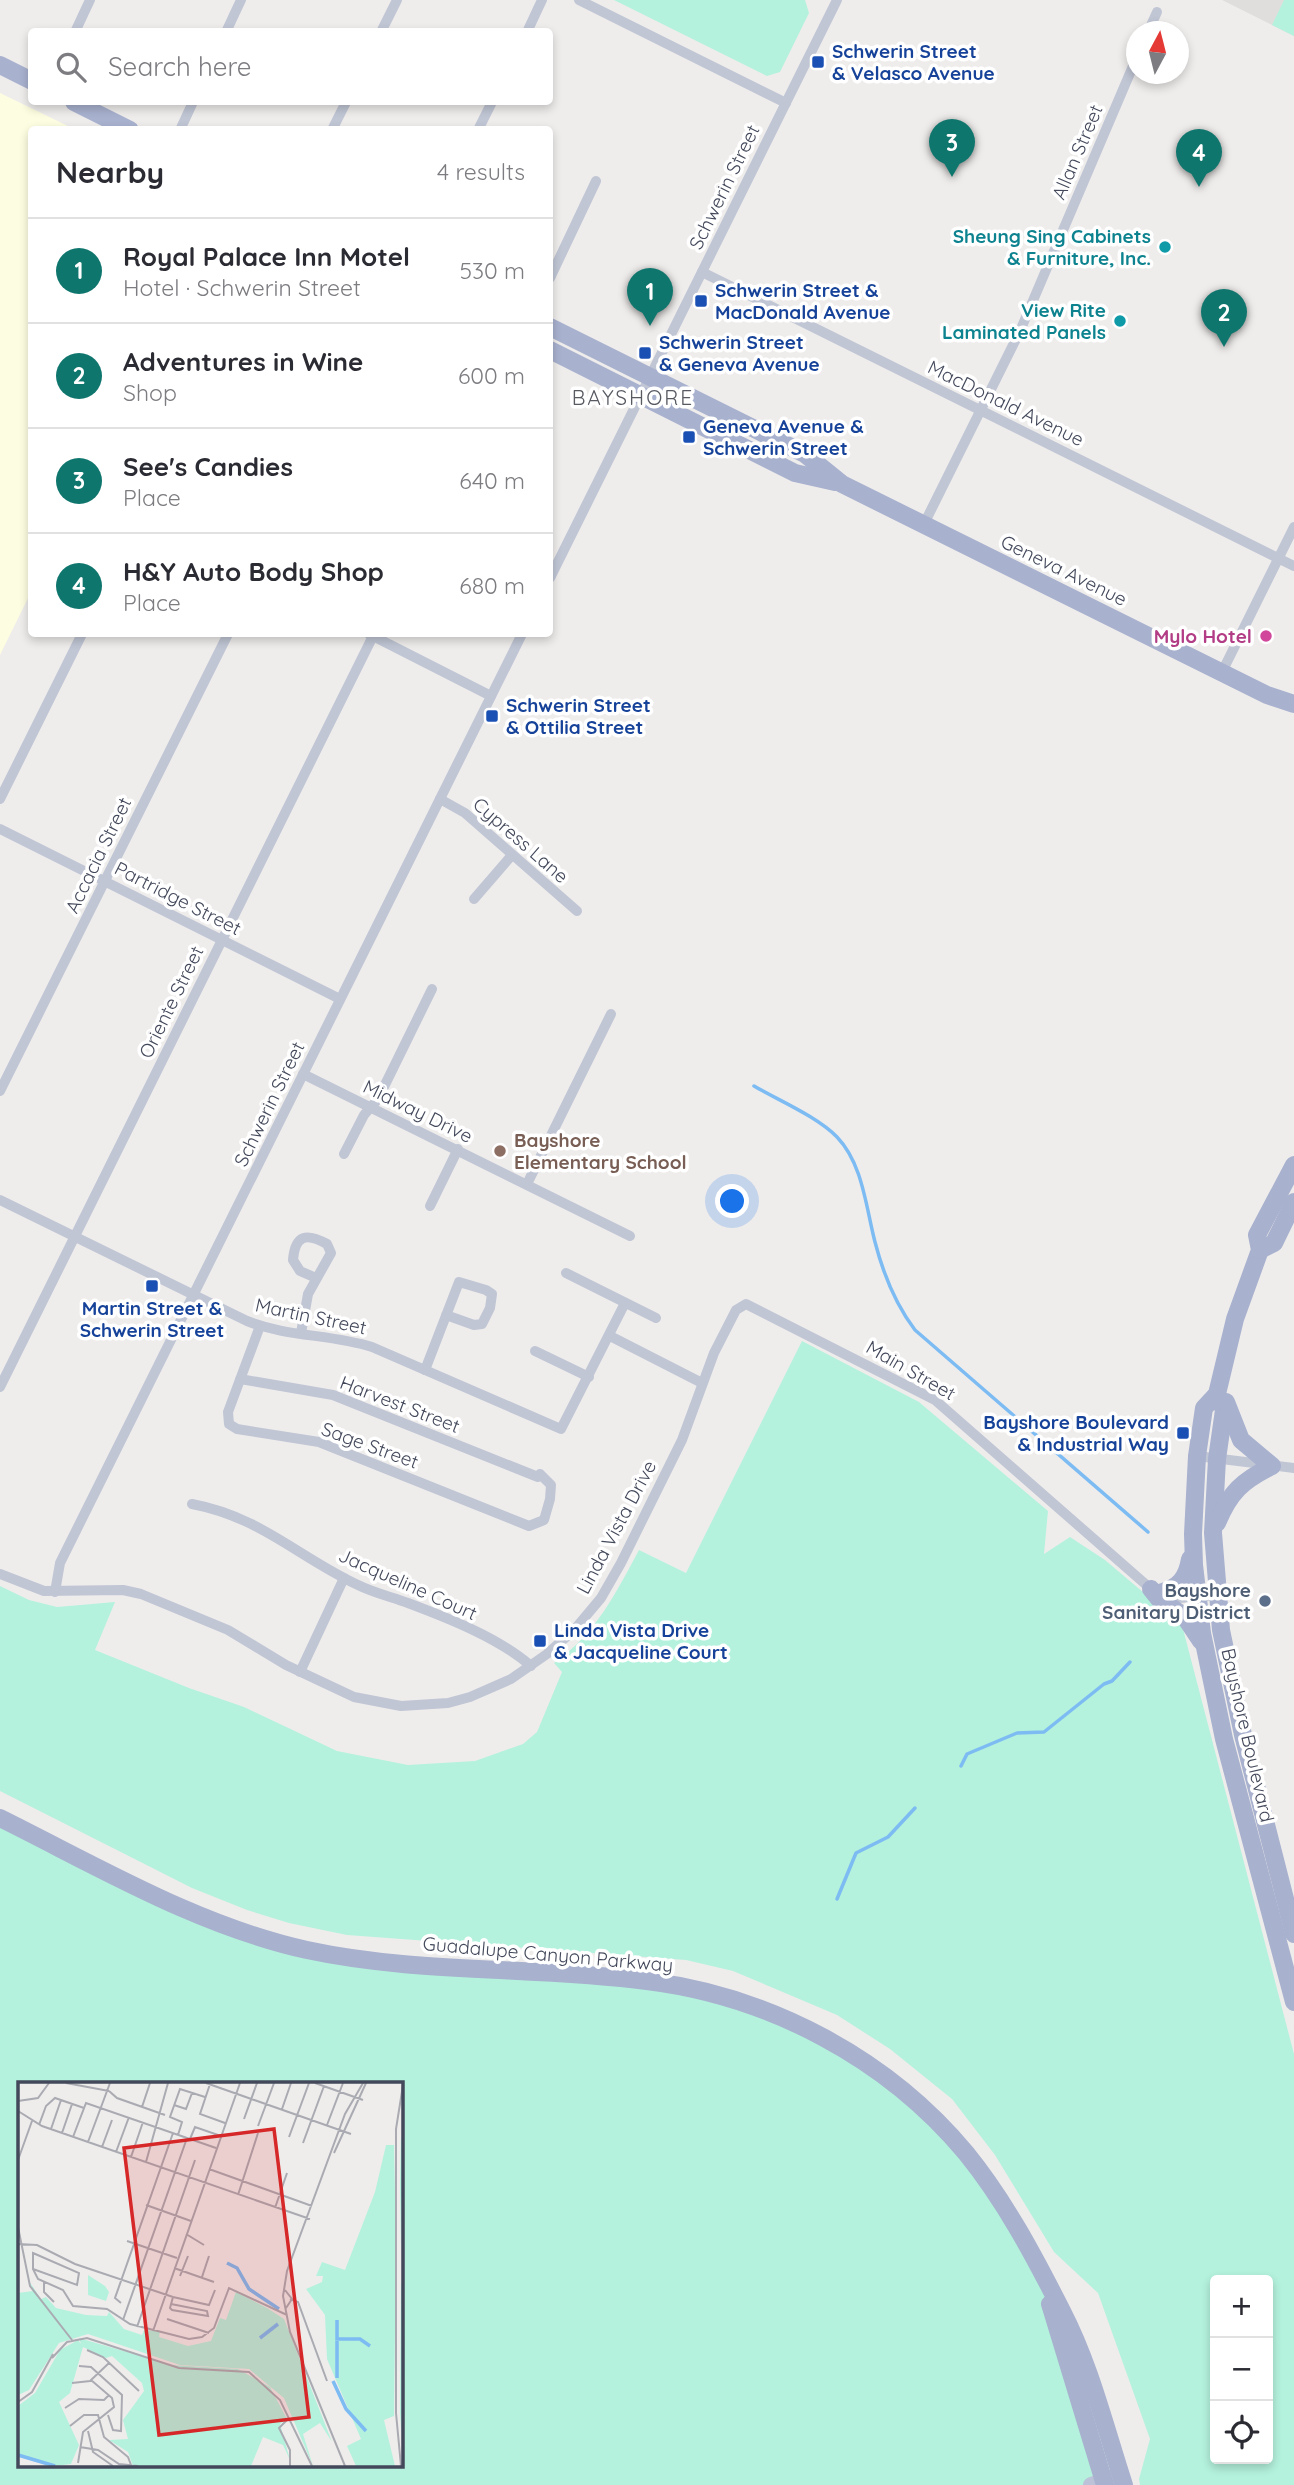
<!DOCTYPE html>
<html lang="en">
<head>
<meta charset="utf-8">
<style>
  body { margin:0; font-family:Quicksand,sans-serif; background:#f7f7f7; color:#2b2b33 }
  .controls { position:absolute; right:21px; bottom:21px; display:grid; overflow:hidden; border-radius:7px; box-shadow:0 4px 10px #0003 }
  .controls button { width:63px; height:63px; display:grid; place-items:center; padding:0; border:0; border-bottom:2px solid #e1e1e2; background:#fff; color:#2b2b33; font:35px sans-serif }
  .compass { position:absolute; left:1126px; top:21px; width:63px; height:63px; border-radius:50%; background:#fff; box-shadow:0 4px 10px #0003; rotate:7deg }
  .you { position:absolute; left:733px; top:1202px; width:24px; height:24px; margin:-18px; border:5px solid #fff; border-radius:50%; background:#1a73e8; box-shadow:0 0 0 10px #1a73e833 }
  .badge { display:grid; place-items:center; width:46px; height:46px; border-radius:50%; background:#0f766e; color:#fff; font-size:23px; font-weight:700 }
  .pin { position:absolute; translate:-50% -58px; filter:drop-shadow(0 2px 4px #0008) }
  .pin::after { content:''; position:absolute; top:37px; width:24px; height:21px; background:inherit; clip-path:polygon(0 0,100% 0,50% 100%) }
  .list { margin:0; padding:0; list-style:none }
  h2 { display:flex; justify-content:space-between; align-items:center; height:91px; margin:0; padding:0 28px; font-size:30px }
  h2 small { font-size:23px; font-weight:400; color:#7c7c81 }
  .list li { display:grid; grid-template-columns:46px 1fr auto; gap:21px; align-items:center; box-sizing:border-box; height:105px; padding:0 28px; border-top:2px solid #e1e1e2 }
  .list b { display:block; font-size:26px; white-space:nowrap }
  .list p { margin:0; font-size:23px; white-space:nowrap; color:#7c7c81 }
  .list em { font-size:23px; font-style:normal; color:#7c7c81 }
  .icon { flex:none; width:38px; height:38px; fill:none; stroke:currentColor; stroke-width:2; stroke-linecap:round; stroke-linejoin:round }
  .map { position:relative; flex:none; width:1294px; height:2485px; overflow:hidden }
  .search { position:absolute; background:#fff; box-shadow:0 4px 10px #0003; left:28px; top:28px; width:525px; height:77px; display:flex; align-items:center; gap:18px; box-sizing:border-box; padding:0 24px; border-radius:7px; color:#7c7c81; font-size:26px }
  .panel { position:absolute; background:#fff; box-shadow:0 4px 10px #0003; left:28px; top:126px; width:525px; height:511px; border-radius:7px }
  .map>svg:first-child { display:block }
  .commercial { fill:#fdfde1 }
  .education { fill:#e0dedd }
  .green { fill:#b4f2dd; fill-rule:evenodd }
  .lines { fill:none; stroke-linecap:round; stroke-linejoin:round }
  .stream { stroke:#7dbbf3; stroke-width:3.5 }
  .street { stroke:#c1c6d5; stroke-width:10 }
  .secondary { stroke:#bcc2d8; stroke-width:16 }
  .primary { stroke:#a8b1ce; stroke-width:18 }
  .transit-dot { fill:#1a4fb4; stroke:#fff; stroke-width:2.5 }
  .culture-dot { fill:#0f9aa8; stroke:#fff; stroke-width:2.5 }
  .hotel-dot { fill:#d1479c; stroke:#fff; stroke-width:2.5 }
  .education-dot { fill:#8d6e63; stroke:#fff; stroke-width:2.5 }
  .service-dot { fill:#5c6f8a; stroke:#fff; stroke-width:2.5 }
  .labels { text-anchor:middle; stroke-width:7; stroke-linejoin:round; paint-order:stroke }
  .transit-label { font-size:19px; font-weight:bold; fill:#164399; stroke:#fff; text-anchor:start }
  .street-label { font-size:19px; fill:#43495b; stroke:#fff }
  .culture-label { font-size:19px; font-weight:bold; fill:#0d838f; stroke:#fff; text-anchor:end }
  .hotel-label { font-size:19px; font-weight:bold; fill:#b23c85; stroke:#fff; text-anchor:end }
  .education-label { font-size:19px; font-weight:bold; fill:#785e54; stroke:#fff; text-anchor:start }
  .service-label { font-size:19px; font-weight:bold; fill:#4e5e75; stroke:#fff; text-anchor:end }
  .neighbourhood-label { font-size:21px; letter-spacing:2px; fill:#585a62; stroke:#fff }
  .inset-river { fill:none; stroke:#7dbbf3; stroke-width:3.5 }
  .inset-road { fill:none; stroke:#aaabb2; stroke-width:2 }
  .view { fill:#d62828; fill-opacity:0.15; stroke:#d62828; stroke-width:3.5 }
  .inset-edge { fill:none; stroke:#43495b; stroke-width:3.5 }
</style>
</head>
<body>
<div class="map">
<svg width="1294" height="2485" viewBox="0 0 1294 2485">
  <rect width="100%" height="100%" fill="#efedec"/>
  <polygon class="commercial" points="0,93 74,129 32,130 31,592 0,655"/>
  <polygon class="education" points="1222,0 1294,0 1294,36"/>
  <g class="green">
    <polygon points="614,0 805,0 809,13 780,72 767,76"/>
    <polygon points="1284,0 1294,0 1294,36 1272,25"/>
    <path d="M802,1341L919,1402L1048,1511L1044,1554L1070,1537L1105,1560L1182,1625L1294,2054V2485H1140L1139,2479L1150,2439L1098,2293L1054,2252L995,2155L952,2099L890,2049L837,2015L733,1971L686,1960L347,1935L289,1923L247,1910L192,1888L0,1791V1586L29,1600L57,1607L115,1602L95,1650L189,1688L244,1707L337,1751L408,1765L475,1761L523,1744L537,1732L562,1672L554,1663C595,1635 616,1593 639,1550L686,1573ZM1215,2280H1268V2459H1215Z"/>
    <path d="M0,1818L283,1944L645,1980L788,2020L930,2116L1032,2255L1104,2481L1091,2485H0ZM19,2084H401V2466H19Z"/>
  </g>
  <g class="lines">
    <g class="stream">
      <path d="M754,1086C778,1100 818,1117 837,1137C863,1164 866,1208 875,1242C883,1273 896,1305 915,1330L1148,1532"/>
      <polyline points="961,1766 967,1754 1017,1733 1044,1732 1104,1684 1112,1681 1130,1662"/>
      <polyline points="837,1899 856,1853 888,1837 915,1808"/>
    </g>
    <g class="street">
      <polyline points="579,0 786,103"/>
      <polyline points="75,32 90,0"/>
      <polyline points="226,32 241,0"/>
      <polyline points="381,32 397,0"/>
      <polyline points="527,32 542,0"/>
      <polyline points="1148,32 1157,12"/>
      <polyline points="180,130 193,102"/>
      <polyline points="332,130 346,102"/>
      <polyline points="478,130 492,102"/>
      <polyline points="702,272 1294,566"/>
      <polyline points="550,278 596,181"/>
      <polyline points="924,524 1020,331 1136,59"/>
      <polyline points="550,578 837,0"/>
      <polyline points="369,634 491,696"/>
      <polyline points="1222,672 1294,527"/>
      <polyline points="0,799 82,634"/>
      <polyline points="440,799 465,813 577,911"/>
      <polyline points="0,829 340,999"/>
      <polyline points="474,899 512,855"/>
      <polyline points="303,1074 630,1236"/>
      <polyline points="0,1091 228,634"/>
      <polyline points="344,1154 364,1115 378,1099 432,989"/>
      <polyline points="527,1184 611,1014"/>
      <path d="M0,1200L247,1321C287,1337 331,1334 372,1347L561,1429L625,1303"/>
      <polyline points="430,1206 458,1149"/>
      <polyline points="566,1273 656,1318"/>
      <path d="M301,1333L308,1294L331,1253L327,1244C307,1233 295,1234 293,1260L300,1271L316,1278"/>
      <polyline points="610,1336 702,1383"/>
      <polyline points="535,1351 589,1377"/>
      <polyline points="425,1370 459,1282 486,1290 492,1294 490,1308 482,1324 474,1325 446,1315"/>
      <polyline points="240,1379 333,1395 538,1477 540,1474 551,1485 550,1499 544,1520 529,1526 319,1442 237,1429 229,1424 228,1412 260,1326"/>
      <polyline points="0,1387 374,634"/>
      <polyline points="1197,1456 1294,1468"/>
      <path d="M192,1504C261,1517 298,1557 358,1585C374,1593 392,1597 408,1603C448,1618 499,1638 531,1666"/>
      <polyline points="0,1574 44,1591 123,1590 141,1594 228,1630 286,1665 354,1697 401,1706 448,1703 470,1697 511,1679 547,1654 575,1629 601,1598 621,1563 682,1440 714,1353 736,1310 746,1304 935,1400 1151,1589 1179,1598 1216,1595"/>
      <polyline points="55,1592 60,1563 522,634"/>
      <polyline points="300,1672 344,1578"/>
    </g>
    <polyline class="secondary" points="1091,2485 1115,2477"/>
    <g class="primary">
      <polyline points="0,65 32,81"/>
      <polyline points="74,102 130,130"/>
      <polyline points="550,327 805,454 842,484 1267,695 1294,704"/>
      <polyline points="550,350 795,473 835,482"/>
      <polyline points="1294,1165 1257,1235 1260,1250 1235,1319 1217,1394 1204,1408 1197,1456 1193,1534 1194,1565 1202,1633 1224,1739 1294,2002"/>
      <polyline points="1260,1250 1274,1243 1294,1202"/>
      <polyline points="1217,1394 1224,1410 1217,1459 1213,1533 1221,1630 1243,1735 1294,1934"/>
      <path d="M1217,1523C1230,1492 1242,1481 1272,1466L1241,1440L1226,1402"/>
      <polyline points="1151,1589 1159,1599 1185,1617 1201,1641"/>
      <path d="M1160,1593C1179,1588 1187,1578 1190,1559"/>
      <path d="M0,1818C99,1867 198,1926 307,1950C418,1974 535,1966 647,1981C769,1996 887,2058 966,2153C1005,2201 1034,2256 1062,2311C1090,2365 1105,2427 1124,2485"/>
      <polyline points="1050,2304 1105,2485"/>
    </g>
  </g>
  <g class="transit-dot">
    <rect x="811" y="55" width="14" height="14" rx="3.5"/>
    <rect x="694" y="294" width="14" height="14" rx="3.5"/>
    <rect x="638" y="346" width="14" height="14" rx="3.5"/>
    <rect x="682" y="430" width="14" height="14" rx="3.5"/>
    <rect x="485" y="709" width="14" height="14" rx="3.5"/>
    <rect x="145" y="1279" width="14" height="14" rx="3.5"/>
    <rect x="1176" y="1426" width="14" height="14" rx="3.5"/>
    <rect x="533" y="1634" width="14" height="14" rx="3.5"/>
  </g>
  <g class="culture-dot">
    <circle cx="1165" cy="247" r="7"/>
    <circle cx="1120" cy="321" r="7"/>
  </g>
  <circle class="hotel-dot" cx="1266" cy="636" r="7"/>
  <circle class="education-dot" cx="500" cy="1151" r="7"/>
  <circle class="service-dot" cx="1265" cy="1601" r="7"/>
  <g class="labels">
    <g class="transit-label">
      <text x="832" y="58">Schwerin Street<tspan x="832" dy="22">&amp; Velasco Avenue</tspan></text>
      <text x="715" y="297">Schwerin Street &amp;<tspan x="715" dy="22">MacDonald Avenue</tspan></text>
      <text x="659" y="349">Schwerin Street<tspan x="659" dy="22">&amp; Geneva Avenue</tspan></text>
      <text x="703" y="433">Geneva Avenue &amp;<tspan x="703" dy="22">Schwerin Street</tspan></text>
      <text x="506" y="712">Schwerin Street<tspan x="506" dy="22">&amp; Ottilia Street</tspan></text>
      <text x="152" y="1315" text-anchor="middle">Martin Street &amp;<tspan x="152" dy="22">Schwerin Street</tspan></text>
      <text x="1169" y="1429" text-anchor="end">Bayshore Boulevard<tspan x="1169" dy="22">&amp; Industrial Way</tspan></text>
      <text x="554" y="1637">Linda Vista Drive<tspan x="554" dy="22">&amp; Jacqueline Court</tspan></text>
    </g>
    <g class="street-label">
      <text transform="translate(1077 152) rotate(-67)" y="7">Allan Street</text>
      <text transform="translate(724 187) rotate(-64)" y="7">Schwerin Street</text>
      <text transform="translate(1006 403) rotate(26)" y="7">MacDonald Avenue</text>
      <text transform="translate(1064 570) rotate(26)" y="7">Geneva Avenue</text>
      <text transform="translate(521 840) rotate(41)" y="7">Cypress Lane</text>
      <text transform="translate(98 855) rotate(-64)" y="7">Accacia Street</text>
      <text transform="translate(178 898) rotate(27)" y="7">Partridge Street</text>
      <text transform="translate(171 1002) rotate(-64)" y="7">Oriente Street</text>
      <text transform="translate(269 1104) rotate(-64)" y="7">Schwerin Street</text>
      <text transform="translate(418 1111) rotate(26)" y="7">Midway Drive</text>
      <text transform="translate(311 1316) rotate(12)" y="7">Martin Street</text>
      <text transform="translate(911 1370) rotate(30)" y="7">Main Street</text>
      <text transform="translate(400 1404) rotate(21)" y="7">Harvest Street</text>
      <text transform="translate(370 1445) rotate(20)" y="7">Sage Street</text>
      <text transform="translate(616 1527) rotate(-62)" y="7">Linda Vista Drive</text>
      <text transform="translate(408 1584) rotate(24)" y="7">Jacqueline Court</text>
      <text transform="translate(1248 1735) rotate(77)" y="7">Bayshore Boulevard</text>
      <text transform="translate(548 1954) rotate(5)" y="7">Guadalupe Canyon Parkway</text>
    </g>
    <g class="culture-label">
      <text x="1151" y="243">Sheung Sing Cabinets<tspan x="1151" dy="22">&amp; Furniture, Inc.</tspan></text>
      <text x="1106" y="317">View Rite<tspan x="1106" dy="22">Laminated Panels</tspan></text>
    </g>
    <g class="hotel-label">
      <text x="1252" y="643">Mylo Hotel</text>
    </g>
    <g class="education-label">
      <text x="514" y="1147">Bayshore<tspan x="514" dy="22">Elementary School</tspan></text>
    </g>
    <g class="service-label">
      <text x="1251" y="1597">Bayshore<tspan x="1251" dy="22">Sanitary District</tspan></text>
    </g>
    <g class="neighbourhood-label">
      <text x="633" y="405">BAYSHORE</text>
    </g>
  </g>
  <g transform="translate(18 2082)">
    <rect width="385" height="385" fill="#efedec"/>
    <path d="M383,53L385,68L383,169L382,101ZM368,63H376L378,157L376,334L366,338L377,384H338L329,364L343,357L309,277L307,233L288,207L304,200L305,194H298L304,180L327,188L357,110ZM70,193L87,204L91,210L88,219L70,213ZM11,199L23,217L28,215L38,226L68,233L89,234L91,230L106,247L124,253L126,248L142,249L141,255L170,264L193,259L202,236L208,238L218,210L249,226L266,237L314,360L302,341L285,352L295,384L266,316L231,287L162,283L70,252L41,261L11,308L0,313V211L15,209ZM383,199L385,209V376L382,331ZM61,256L153,283L220,287L252,305L269,337L262,342L272,378L265,363L245,355L233,384H115L110,370L91,358L110,357L105,338L126,309L124,301L94,274L88,276L65,265L52,311L41,320L61,363L53,382L37,384L0,373V324L17,311L42,268L60,258L63,262Z" fill="#b4f2dd"/>
    <path class="inset-river" d="M209,181L219,186L231,207L261,227M319,238V257H342L352,264M242,256L260,242M319,259V296M315,299L328,327L348,349M0,373L37,384"/>
    <path class="inset-road" d="M48,1L91,9M188,1L333,52M297,1L345,18M192,2L182,32L207,41M91,9L99,16L147,33M0,19L20,16L31,1M156,23L168,27L174,11M124,25L132,1M264,27L273,1M0,29L24,44L292,137M226,37L239,1M21,43L28,24L37,16L66,26M309,43L325,1M240,44L256,1M33,47L43,18M44,51L54,22M160,53L164,40L152,35L162,7L187,15M55,55L68,21L198,66M271,55L291,1M172,57L177,45L203,54M70,60L92,1M285,61L306,4M84,65L94,38M98,70L111,35M316,71L348,1M113,75L125,40M0,78L14,39M128,80L150,1M191,87L294,124M220,113L240,51M128,123L173,139M257,126L269,91M0,145L12,204L54,258M168,152L186,163M109,159L159,176M0,162L19,163L57,182L155,215L191,223L197,208M15,171L61,191L59,203L15,187ZM156,186L196,200M15,187L20,197L45,208L55,224L89,227L112,242L171,257L184,255L196,246L211,206L269,233M162,194L170,174M184,195L191,174M26,200V210L36,220M267,208L274,217L268,226M272,217L280,220L309,299M103,221L97,216L155,51M153,222L189,229L190,234L154,228L152,226L155,215M149,237L191,251M105,238L169,56M119,245L177,78M135,249L222,1M69,268L85,275L121,309M34,276L49,260L69,256L161,286L231,290L262,318L294,384M61,284L73,285L104,313L103,349L95,348L90,333M54,301L72,299L91,281M0,320L14,310L35,272M47,326L61,317L86,318L91,313M271,336L261,346L272,368V384M52,344L66,333H80L86,355L110,375L113,383M70,349L75,370L95,384M62,365L80,368L101,382L120,384M60,381L65,350L96,325L94,316L73,298M327,384L272,250L265,214L269,189L327,32L345,1M383,384L378,331V47L385,3"/>
    <path class="view" d="M256,47L291,335L141,353L106,66Z"/>
    <rect width="385" height="385" class="inset-edge"/>
  </g>
</svg>
<div class="controls">
<button>+</button>
<button>−</button>
<button><svg class="icon" aria-label="locate" viewBox="0 0 24 24"><circle cx="12" cy="12" r="6"/><path d="M12 2v4M12 18v4M2 12h4M18 12h4"/></svg></button>
</div>
<svg class="compass" viewBox="-18 -18 36 36"><path d="M0-13l5 13h-10z" fill="#e53935"/><path d="M0 13l5-13h-10z" fill="#7c7c81"/></svg>
<div class="you"></div>
<div class="pin badge" style="left:650px;top:326px">1</div>
<div class="pin badge" style="left:1224px;top:347px">2</div>
<div class="pin badge" style="left:952px;top:177px">3</div>
<div class="pin badge" style="left:1199px;top:187px">4</div>
<div class="search"><svg class="icon" aria-label="search" viewBox="0 0 24 24"><circle cx="10" cy="10" r="6"/><path d="M15 15l6 6"/></svg>Search here</div>
<section class="panel">
<h2>Nearby<small>4 results</small></h2>
<ul class="list">
<li><span class="badge">1</span><div><b>Royal Palace Inn Motel</b><p>Hotel · Schwerin Street</p></div><em>530 m</em></li>
<li><span class="badge">2</span><div><b>Adventures in Wine</b><p>Shop</p></div><em>600 m</em></li>
<li><span class="badge">3</span><div><b>See's Candies</b><p>Place</p></div><em>640 m</em></li>
<li><span class="badge">4</span><div><b>H&amp;Y Auto Body Shop</b><p>Place</p></div><em>680 m</em></li>
</ul>
</section>
</div>
</body>
</html>
